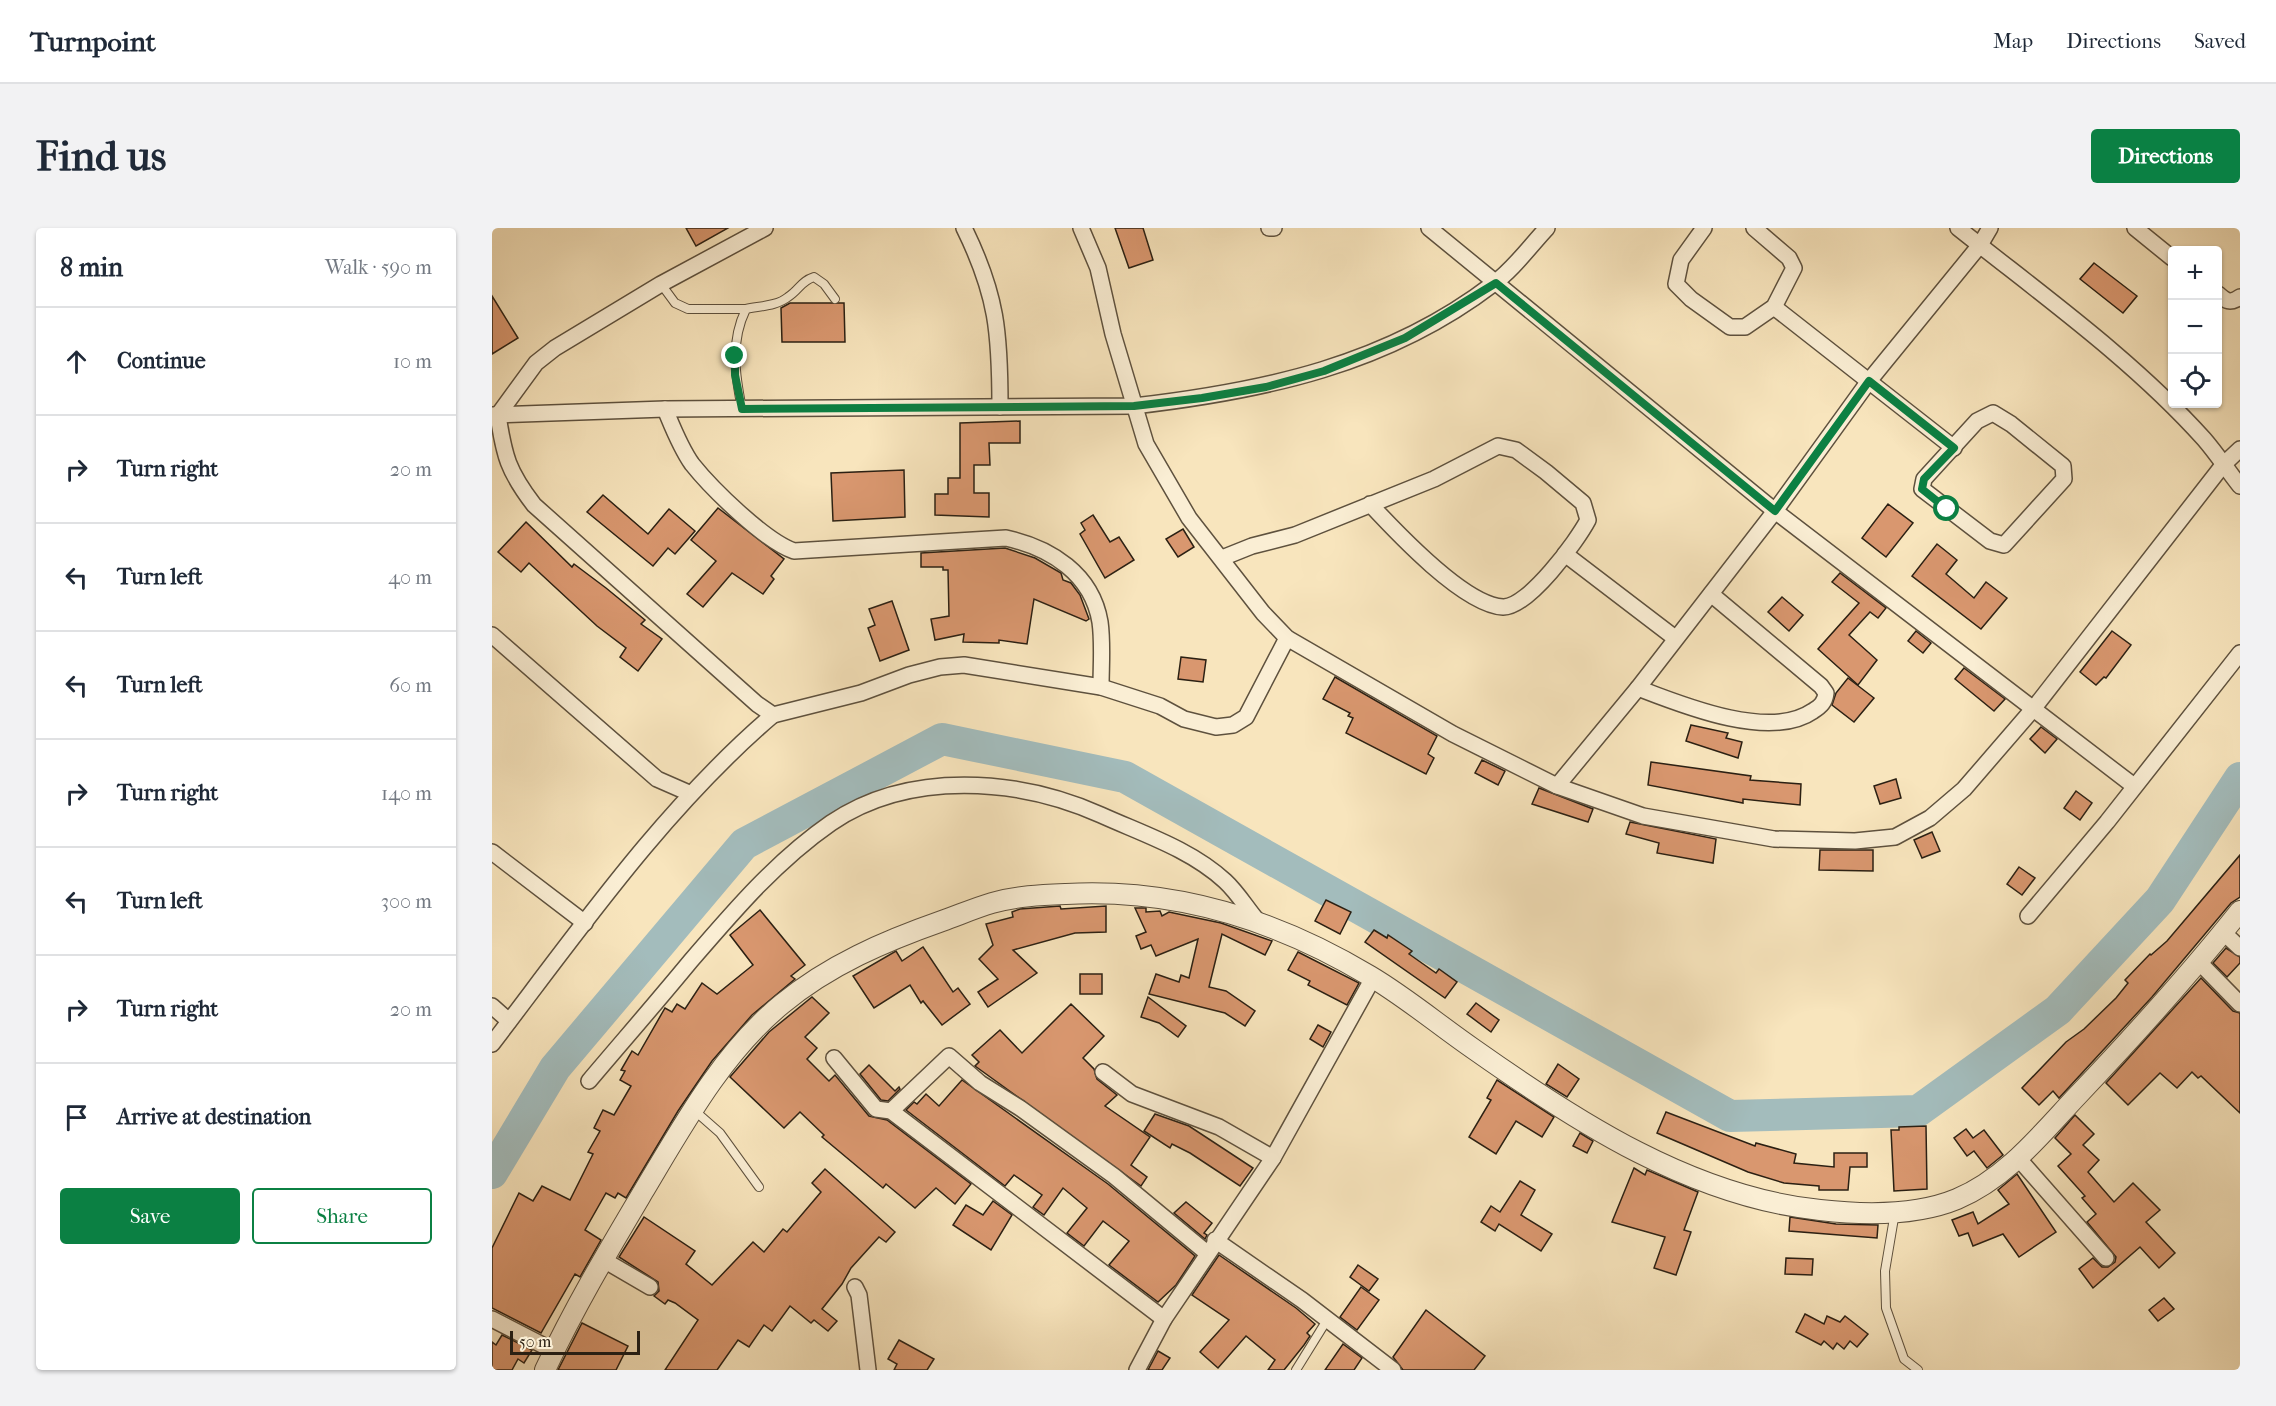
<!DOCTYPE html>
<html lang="en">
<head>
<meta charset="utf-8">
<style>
  body { margin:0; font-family:"IM FELL French Canon",serif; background:#f2f2f3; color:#1f2937 }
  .controls { position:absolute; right:18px; top:18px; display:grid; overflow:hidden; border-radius:6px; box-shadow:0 2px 4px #0004 }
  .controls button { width:54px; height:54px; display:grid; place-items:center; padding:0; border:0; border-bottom:2px solid #e0e1e3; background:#fff; color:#1f2937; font:30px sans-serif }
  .scale { position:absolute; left:18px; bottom:15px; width:130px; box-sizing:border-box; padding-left:6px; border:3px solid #2b2013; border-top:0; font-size:16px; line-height:21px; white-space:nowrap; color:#2b2013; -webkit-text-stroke:4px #faeed4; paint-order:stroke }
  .stop { position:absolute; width:18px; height:18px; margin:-14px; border:4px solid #0b8043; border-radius:50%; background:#fff }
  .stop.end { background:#0b8043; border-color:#fff; box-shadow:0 2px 6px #0008 }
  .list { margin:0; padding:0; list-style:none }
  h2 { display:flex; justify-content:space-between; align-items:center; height:78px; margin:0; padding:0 24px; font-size:26px }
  h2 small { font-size:20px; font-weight:400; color:#747a83 }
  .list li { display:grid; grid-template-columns:39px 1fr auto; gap:18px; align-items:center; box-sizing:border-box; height:108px; padding:0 24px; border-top:2px solid #e0e1e3 }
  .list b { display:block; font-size:22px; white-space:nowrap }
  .list em { font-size:20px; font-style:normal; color:#747a83 }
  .actions { display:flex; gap:12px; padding:18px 24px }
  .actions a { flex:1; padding:14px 0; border:2px solid #0b8043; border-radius:6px; text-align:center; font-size:21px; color:#0b8043 }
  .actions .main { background:#0b8043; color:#fff }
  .icon { flex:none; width:33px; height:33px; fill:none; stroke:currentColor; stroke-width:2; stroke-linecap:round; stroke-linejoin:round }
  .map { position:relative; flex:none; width:1748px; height:1142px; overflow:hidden; border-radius:6px }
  header { display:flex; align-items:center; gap:36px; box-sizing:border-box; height:84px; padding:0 30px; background:#fff; border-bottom:2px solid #e0e1e3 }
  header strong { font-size:28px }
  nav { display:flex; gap:33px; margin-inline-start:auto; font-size:21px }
  .intro { display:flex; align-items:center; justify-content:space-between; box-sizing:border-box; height:144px; padding:0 36px }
  h1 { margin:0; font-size:42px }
  .button { padding:15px 27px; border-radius:6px; background:#0b8043; color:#fff; font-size:21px; font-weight:700 }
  main { display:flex; gap:36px; padding:0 36px }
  aside { flex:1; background:#fff; border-radius:6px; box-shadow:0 2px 4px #0004 }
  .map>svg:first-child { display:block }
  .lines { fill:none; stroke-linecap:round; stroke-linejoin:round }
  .river { stroke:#a3bcbc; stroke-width:32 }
  .building { fill:#d9976f; stroke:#2b2013; stroke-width:1.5 }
  .service-casing { stroke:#5e513e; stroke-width:10 }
  .minor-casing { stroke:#5e513e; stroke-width:18 }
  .tertiary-casing { stroke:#5e513e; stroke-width:22 }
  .service { stroke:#faeed4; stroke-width:8 }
  .minor { stroke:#faeed4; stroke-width:15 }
  .tertiary { stroke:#faeed4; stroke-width:20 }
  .route { stroke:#0b8043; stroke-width:8 }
</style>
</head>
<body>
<header>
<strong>Turnpoint</strong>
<nav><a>Map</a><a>Directions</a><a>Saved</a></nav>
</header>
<div class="intro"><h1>Find us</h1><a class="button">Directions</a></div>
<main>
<aside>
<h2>8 min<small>Walk · 590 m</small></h2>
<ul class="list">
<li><svg class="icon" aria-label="ahead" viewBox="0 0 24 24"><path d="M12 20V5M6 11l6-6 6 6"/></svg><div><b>Continue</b></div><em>10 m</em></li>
<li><svg class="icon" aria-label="right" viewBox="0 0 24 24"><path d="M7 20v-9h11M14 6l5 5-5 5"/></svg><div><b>Turn right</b></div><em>20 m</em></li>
<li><svg class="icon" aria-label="left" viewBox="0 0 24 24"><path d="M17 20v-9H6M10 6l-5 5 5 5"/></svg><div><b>Turn left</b></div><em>40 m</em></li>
<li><svg class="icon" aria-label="left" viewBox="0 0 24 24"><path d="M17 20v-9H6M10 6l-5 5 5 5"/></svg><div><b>Turn left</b></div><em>60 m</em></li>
<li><svg class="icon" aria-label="right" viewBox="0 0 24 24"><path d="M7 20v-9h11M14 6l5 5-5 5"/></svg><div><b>Turn right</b></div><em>140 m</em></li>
<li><svg class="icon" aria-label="left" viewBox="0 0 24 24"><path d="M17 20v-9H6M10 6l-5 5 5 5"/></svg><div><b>Turn left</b></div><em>300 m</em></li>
<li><svg class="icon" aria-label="right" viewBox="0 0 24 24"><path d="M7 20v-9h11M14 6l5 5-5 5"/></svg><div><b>Turn right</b></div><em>20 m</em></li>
<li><svg class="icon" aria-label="arrive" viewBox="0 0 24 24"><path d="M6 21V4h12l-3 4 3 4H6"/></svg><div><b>Arrive at destination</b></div></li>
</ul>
<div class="actions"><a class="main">Save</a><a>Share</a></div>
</aside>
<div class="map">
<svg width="1748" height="1142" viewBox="0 0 1748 1142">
  <rect width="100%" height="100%" fill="#f8e5bd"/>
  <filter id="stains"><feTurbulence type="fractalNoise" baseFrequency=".00333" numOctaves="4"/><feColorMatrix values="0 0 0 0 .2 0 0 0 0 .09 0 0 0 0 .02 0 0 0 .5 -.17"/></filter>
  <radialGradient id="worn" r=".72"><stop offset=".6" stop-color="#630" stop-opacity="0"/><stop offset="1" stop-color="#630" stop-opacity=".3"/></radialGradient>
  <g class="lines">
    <polyline class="river" points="0,945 63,840 252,616 450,511 633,549 1238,888 1426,883 1566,782 1668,672 1748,550"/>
  </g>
  <g class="building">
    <polygon points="194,0 236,0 204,18"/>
    <polygon points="623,0 651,0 661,32 637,40"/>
    <polygon points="1602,35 1645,68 1631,85 1588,51"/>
    <polygon points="0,68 26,110 0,126"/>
    <polygon points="298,75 352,75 353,114 290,114 289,80"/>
    <polygon points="528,193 528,215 497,215 498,237 482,237 482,265 497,265 497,289 443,287 443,266 456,266 456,250 468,250 468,195"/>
    <polygon points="412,242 413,289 341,293 339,245"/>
    <polygon points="111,267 156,306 177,281 203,303 183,326 176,320 161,338 95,284"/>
    <polygon points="1396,276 1421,295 1394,329 1370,310"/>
    <polygon points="226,280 292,331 279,348 282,351 271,366 240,345 211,379 195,366 224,333 199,312"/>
    <polygon points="601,287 618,314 627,309 642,332 613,350 588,306 593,302 589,295"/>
    <polygon points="34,294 80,339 82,336 114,360 153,392 149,396 170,411 146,443 128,429 134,420 105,398 37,335 29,344 6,324"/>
    <polygon points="691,301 702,319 686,329 674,311"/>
    <polygon points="1445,316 1465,332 1454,346 1482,370 1494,354 1515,370 1489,401 1420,348"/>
    <polygon points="513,320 543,330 569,345 571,352 579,355 588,367 597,391 594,393 542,371 535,416 507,412 507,415 471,414 472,406 443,412 439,391 457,388 456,342 451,342 451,339 429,339 429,325"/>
    <polygon points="1348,345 1394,380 1386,390 1378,384 1357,407 1385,432 1366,457 1326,421 1367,375 1340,354"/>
    <polygon points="1290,369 1311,387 1297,403 1276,384"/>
    <polygon points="400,373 417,422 388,433 376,400 383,397 377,381"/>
    <polygon points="1424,403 1439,415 1431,425 1416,413"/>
    <polygon points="1620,403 1639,417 1614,450 1612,449 1604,457 1588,444"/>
    <polygon points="689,429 714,432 711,454 686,451"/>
    <polygon points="1472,440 1513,471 1502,483 1463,451"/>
    <polygon points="843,449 945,508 936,526 942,530 934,546 854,505 861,490 856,488 858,485 831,471"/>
    <polygon points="1356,450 1382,470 1362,494 1340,477 1344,465"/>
    <polygon points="1199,497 1236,505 1234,510 1250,514 1246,530 1194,513"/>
    <polygon points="1549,499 1565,511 1553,525 1538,511"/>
    <polygon points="990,532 1013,543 1006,557 983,545"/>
    <polygon points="1159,534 1259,548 1258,552 1309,556 1308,577 1251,571 1251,575 1156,557"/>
    <polygon points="1404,551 1409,570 1388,576 1382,558"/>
    <polygon points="1047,560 1101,581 1096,594 1040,576"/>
    <polygon points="1584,563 1600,575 1588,592 1572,580"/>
    <polygon points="1138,594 1224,611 1221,635 1165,625 1167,615 1134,606"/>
    <polygon points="1440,604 1448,623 1430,630 1422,612"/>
    <polygon points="1328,622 1381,622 1381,643 1327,642"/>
    <polygon points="1748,627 1748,669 1739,675 1660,769 1567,870 1561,863 1547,877 1530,860 1574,814 1592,801 1624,770 1636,755 1633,752 1658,726 1659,727 1675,713"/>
    <polygon points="1527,639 1543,650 1530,667 1515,656"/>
    <polygon points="834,672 859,684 848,706 823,693"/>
    <polygon points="568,678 569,681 614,678 614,704 583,705 521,722 545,745 496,779 486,764 506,751 487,731 501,717 494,696 521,689 520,684 528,681"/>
    <polygon points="643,680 654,680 654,684 668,683 670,688 677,684 729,695 780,713 773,727 730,706 717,759 734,763 763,783 753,798 733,785 657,766 664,746 687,754 689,747 697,750 706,711 664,728 659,717 649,721 644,708 654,704"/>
    <polygon points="268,682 313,737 299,748 303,751 260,787 220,833 186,883 134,970 126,965 123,970 114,965 93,1002 109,1012 88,1049 83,1046 49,1105 0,1080 0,1020 27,965 41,973 50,958 78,972 101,926 96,924 108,903 102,900 111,882 122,887 139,858 128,852 133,843 129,842 140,823 146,827 173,780 180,784 185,776 193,781 210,755 225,766 261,737 238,707"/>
    <polygon points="882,702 895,710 896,707 920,723 917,726 944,745 947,741 965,754 953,770 873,714"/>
    <polygon points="431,719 461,764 466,760 478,776 450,797 431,773 429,775 418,757 382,780 361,748 404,723 410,733"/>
    <polygon points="1734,720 1748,729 1748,735 1735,749 1721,735"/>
    <polygon points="806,724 867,755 855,777 816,757 818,753 796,742"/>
    <rect x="588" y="746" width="22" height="20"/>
    <polygon points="1709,750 1741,783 1748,785 1748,885 1709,848 1706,850 1700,844 1685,860 1668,845 1636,877 1614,855"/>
    <polygon points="320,769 337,785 313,809 325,820 315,831 337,853 343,847 377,888 395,892 479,956 463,976 444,960 423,980 394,956 391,960 330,909 332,907 308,884 292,900 238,849 277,804"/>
    <polygon points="656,769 694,798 686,809 667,795 649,789"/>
    <polygon points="984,775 1007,792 999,804 975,786"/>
    <polygon points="579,776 612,808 591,830 602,841 605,851 625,867 613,878 658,909 639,937 655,949 649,958 483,838 487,834 480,827 508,802 530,825"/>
    <polygon points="826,797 839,804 831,819 818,811"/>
    <polygon points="1066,836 1087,851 1075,869 1054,856"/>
    <polygon points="377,837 403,863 407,859 408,861 396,873 389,872 368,846"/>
    <polygon points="470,852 616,956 703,1028 684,1057 666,1074 617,1037 637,1013 611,993 592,1018 575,1005 595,980 571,960 552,987 541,979 550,967 522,947 513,958 414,882 422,874 425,876 434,866 447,878"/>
    <polygon points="1005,852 1062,889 1050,909 1024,893 1004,926 977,909 999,872 995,870"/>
    <polygon points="1174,884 1263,918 1264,915 1304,926 1302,935 1342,939 1342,925 1375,925 1375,939 1358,939 1356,962 1327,962 1327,958 1292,955 1256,944 1165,905"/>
    <polygon points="663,886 697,898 761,940 748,958 698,925 680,916 678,920 652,903"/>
    <polygon points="1583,887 1602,906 1591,917 1607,932 1596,944 1622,974 1641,955 1668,982 1654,994 1683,1025 1667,1040 1648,1019 1601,1060 1587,1041 1601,1030 1610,1039 1616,1039 1623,1034 1624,1029 1595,994 1604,986 1590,970 1593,968 1566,938 1579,926 1563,910"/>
    <polygon points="1434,898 1435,961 1402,963 1399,902 1407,902 1407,899"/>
    <polygon points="1474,901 1481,910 1492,902 1511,927 1495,940 1482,923 1475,928 1462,910"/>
    <polygon points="1088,905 1101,913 1095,925 1081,918"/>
    <polygon points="1142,940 1153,947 1155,942 1206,964 1192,1002 1199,1004 1184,1047 1162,1040 1173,1009 1120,994"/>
    <polygon points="333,941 403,1004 394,1014 387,1009 359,1040 350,1056 330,1081 345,1093 336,1103 322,1092 319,1095 298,1078 280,1103 272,1097 257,1119 246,1112 225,1142 173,1142 206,1092 183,1075 176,1072 173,1076 162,1068 167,1063 166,1054 127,1029 152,989 203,1023 194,1036 220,1057 261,1014 272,1024 291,1001 295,1004 329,964 320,955"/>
    <polygon points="1525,946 1564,1004 1527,1029 1511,1006 1481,1018 1476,1005 1467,1008 1460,992 1481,984 1486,996 1517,976 1506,962"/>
    <polygon points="1028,953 1043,962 1029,987 1060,1006 1049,1023 1007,996 1003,1003 989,994 999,978 1008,984"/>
    <polygon points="501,973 520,987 499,1022 461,997 474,977 491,987"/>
    <polygon points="694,974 720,995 712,1005 715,1007 713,1011 682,985"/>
    <polygon points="1298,989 1344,996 1386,997 1385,1010 1297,1003"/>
    <polygon points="727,1027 804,1080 823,1096 815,1105 818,1108 812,1117 792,1142 776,1142 783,1132 754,1108 726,1140 708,1124 737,1092 700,1067"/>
    <polygon points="1294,1030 1321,1031 1320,1047 1293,1046"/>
    <polygon points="866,1037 886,1051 877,1063 858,1049"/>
    <polygon points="869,1059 887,1072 865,1102 848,1089"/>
    <polygon points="1672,1070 1682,1081 1666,1093 1657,1082"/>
    <polygon points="934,1082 993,1128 982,1142 911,1142 901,1129"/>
    <polygon points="1313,1086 1332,1096 1335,1088 1348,1094 1353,1088 1376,1106 1365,1119 1358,1113 1352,1121 1345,1115 1341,1121 1332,1113 1329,1117 1304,1104"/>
    <polygon points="90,1095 136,1118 124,1142 66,1142"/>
    <polygon points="10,1107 40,1122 32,1135 26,1131 20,1142 0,1142 0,1114 4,1117"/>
    <polygon points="407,1112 442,1131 435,1142 402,1142 405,1136 396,1131"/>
    <polygon points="851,1116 870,1130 862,1142 833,1142"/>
    <polygon points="666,1123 678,1130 670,1142 656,1142"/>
  </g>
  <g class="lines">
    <defs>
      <g id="service">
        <polyline points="169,56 183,75 196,81 254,81"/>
        <path d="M250,181C243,146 238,114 254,81C268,78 285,78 296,69C307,62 309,53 322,49L332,56L343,71"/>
        <polyline points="203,883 228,905 267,959"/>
        <polyline points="1403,984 1393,1043 1394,1080 1412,1131 1426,1142"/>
        <polyline points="804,1142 835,1092"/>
      </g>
      <g id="minor">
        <path d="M273,0L169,56L63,120L44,135L6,187C12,228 16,243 42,277L265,476L281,487L369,465L417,447L448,439L472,437L609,459L668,478L692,491L724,499L741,497L754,489L795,410"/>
        <path d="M472,0C505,67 508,105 508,179"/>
        <polyline points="589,0 606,40 621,106 654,216 697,290 771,385 795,410 961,506 1065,558 1151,588 1282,611 1363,613 1403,609 1438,590 1472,561 1542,480 1731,237 1748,221"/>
        <polyline points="777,0 782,0"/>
        <polyline points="937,0 1283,283 1642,558"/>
        <polyline points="1212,0 1189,32 1184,56 1199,71 1238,99 1253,99 1282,79 1302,40 1297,30 1262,0"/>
        <path d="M1466,0C1550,67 1640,131 1712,211C1725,226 1736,243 1748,258"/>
        <polyline points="1643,0 1680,30"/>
        <path d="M1726,66C1734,73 1738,76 1748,69"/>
        <polyline points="1282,79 1462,220"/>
        <path d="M173,181C181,200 188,219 200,236C220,261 273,313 302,323L514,310C559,320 600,346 608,394C611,415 609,438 609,459"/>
        <polygon points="1501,185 1519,196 1571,238 1572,251 1512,317 1498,313 1430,261 1432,251 1485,193"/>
        <path d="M0,187L173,181L642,178C772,163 895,137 1001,56C1021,42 1038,18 1055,0"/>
        <polyline points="1073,326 1183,410"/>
        <path d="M730,330L760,318L803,307L942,251L1006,218L1024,222L1054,244L1091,275L1096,292C1085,313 1036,380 1011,379C972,377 904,304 878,276"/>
        <polyline points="0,407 165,551 197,565"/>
        <path d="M1146,460C1190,477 1278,513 1321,483C1329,478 1333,474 1334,465L1329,458L1219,366"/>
        <polyline points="1065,558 1146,460 1283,283 1377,153 1488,17 1498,0"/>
        <polyline points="0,624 93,695"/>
        <polyline points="1536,688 1615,594 1748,425"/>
        <polyline points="1731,704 1748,720"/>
        <polyline points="1706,733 1748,776"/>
        <polyline points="0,778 17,793"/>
        <path d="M0,816C87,702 172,580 281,487"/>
        <polyline points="342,830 384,881 399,883 672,1091"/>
        <polyline points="611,844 640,866 727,899 781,930"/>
        <path d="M97,853C130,814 164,775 197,735C240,685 284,633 339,595C417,542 526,550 609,587C651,606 698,621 733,653C745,664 754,679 764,691"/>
        <polyline points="399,883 457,828 488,855 528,880 622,948 715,1025"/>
        <polyline points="1526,930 1614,1030"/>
        <polyline points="723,1012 810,1072 901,1142"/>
        <polyline points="110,1031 158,1059"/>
        <polyline points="363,1059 367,1067 376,1142"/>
        <polyline points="0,1091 62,1123"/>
        <polyline points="645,1142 672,1091 781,930 881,750"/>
      </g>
      <path id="tertiary" d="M53,1142C82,1080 116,1023 151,964C190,899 230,825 290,776C337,737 393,713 450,693C467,687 483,680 500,675C524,668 550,667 574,666C684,660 785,692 878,748C915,770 948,798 983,822C1085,894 1201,969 1328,982C1372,987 1424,988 1465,971C1515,950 1550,905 1586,867C1642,808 1697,747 1748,683"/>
    </defs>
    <use href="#service" class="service-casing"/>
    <use href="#minor" class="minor-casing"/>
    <use href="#tertiary" class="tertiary-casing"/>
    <use href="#service" class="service"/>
    <use href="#minor" class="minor"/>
    <use href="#tertiary" class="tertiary"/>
  </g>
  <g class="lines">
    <polyline class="route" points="243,128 243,147 250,181 642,178 710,170 774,159 832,143 913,110 1004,55 1283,283 1377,153 1462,220 1432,251 1430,261 1455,281"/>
  </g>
  <rect width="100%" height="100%" filter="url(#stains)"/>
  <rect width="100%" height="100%" fill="url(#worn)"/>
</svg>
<div class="controls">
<button>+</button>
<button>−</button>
<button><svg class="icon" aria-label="locate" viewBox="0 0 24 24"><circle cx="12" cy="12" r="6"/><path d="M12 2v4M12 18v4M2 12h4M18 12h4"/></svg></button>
</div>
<div class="scale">50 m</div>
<div class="stop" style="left:1455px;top:281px"></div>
<div class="stop end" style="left:243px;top:128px"></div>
</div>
</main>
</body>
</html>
